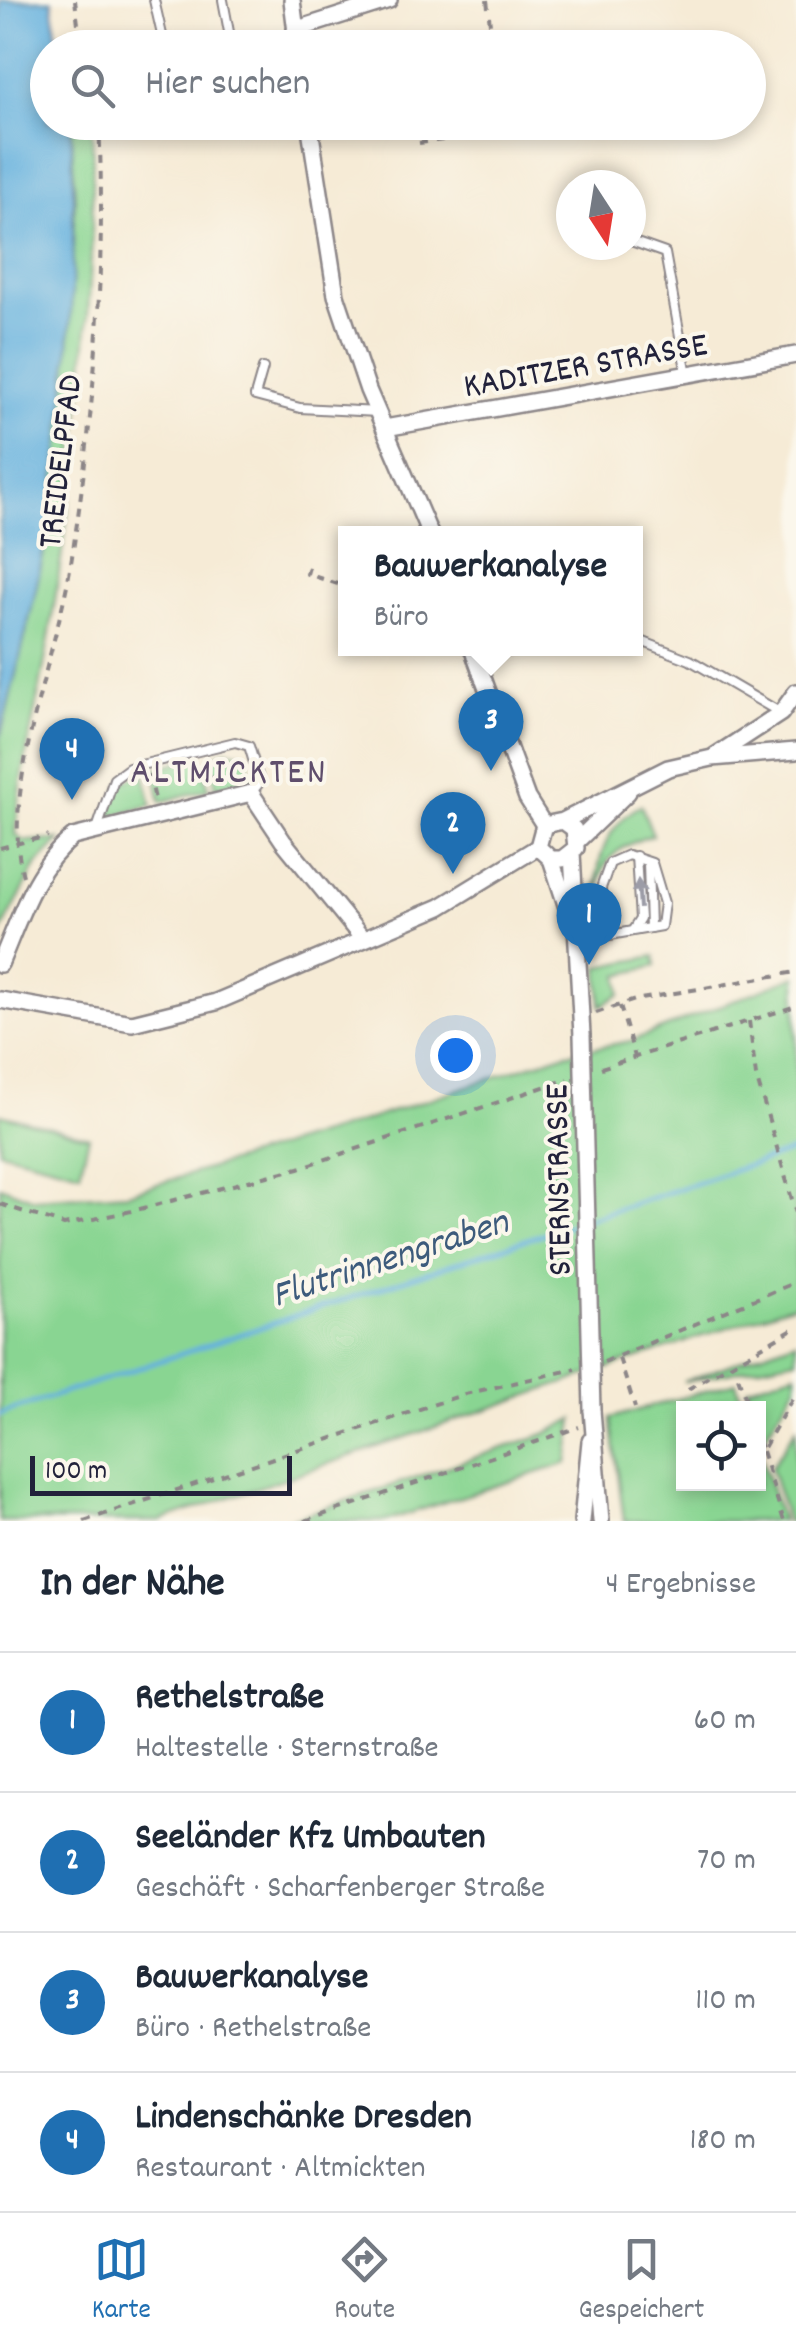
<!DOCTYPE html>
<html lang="de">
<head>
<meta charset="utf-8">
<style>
  body { margin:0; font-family:Dekko,sans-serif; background:#f2f2f3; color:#1f2937 }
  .controls { position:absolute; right:30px; bottom:30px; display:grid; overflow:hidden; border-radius:0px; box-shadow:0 5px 15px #0003 }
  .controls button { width:90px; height:90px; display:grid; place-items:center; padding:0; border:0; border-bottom:2px solid #e0e1e3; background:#fff; color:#1f2937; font:50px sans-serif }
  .compass { position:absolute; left:556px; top:170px; width:90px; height:90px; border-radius:50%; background:#fff; box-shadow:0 5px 15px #0003; rotate:168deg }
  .scale { position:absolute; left:30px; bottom:25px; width:262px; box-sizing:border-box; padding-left:10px; border:5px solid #22223b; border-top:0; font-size:28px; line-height:35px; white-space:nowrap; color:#22223b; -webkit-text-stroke:8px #fbf7ec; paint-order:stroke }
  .you { position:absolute; left:455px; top:1055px; width:35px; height:35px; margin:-25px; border:8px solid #fff; border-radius:50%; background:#1a73e8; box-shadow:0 0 0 15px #1a73e833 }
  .badge { display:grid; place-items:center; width:65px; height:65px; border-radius:50%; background:#1f6fb2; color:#fff; font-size:32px; font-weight:700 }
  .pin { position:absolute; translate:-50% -82px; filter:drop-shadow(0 2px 5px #0008) }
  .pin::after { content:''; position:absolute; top:52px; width:35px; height:30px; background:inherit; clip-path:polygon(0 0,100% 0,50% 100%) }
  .popup { position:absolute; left:338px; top:526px; width:305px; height:130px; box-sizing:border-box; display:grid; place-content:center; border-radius:0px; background:#fff; filter:drop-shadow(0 2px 8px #0005); font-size:32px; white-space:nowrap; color:#747a83 }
  .popup b { font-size:38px; color:#1f2937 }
  .popup::after { content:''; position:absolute; left:50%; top:100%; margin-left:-20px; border:20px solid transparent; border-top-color:#fff }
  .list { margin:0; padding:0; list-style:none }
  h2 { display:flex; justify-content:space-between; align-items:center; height:130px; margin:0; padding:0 40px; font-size:42px }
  h2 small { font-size:32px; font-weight:400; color:#747a83 }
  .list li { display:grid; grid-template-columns:65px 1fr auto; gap:30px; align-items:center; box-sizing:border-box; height:140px; padding:0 40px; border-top:2px solid #e0e1e3 }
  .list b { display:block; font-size:38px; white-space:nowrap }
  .list p { margin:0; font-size:32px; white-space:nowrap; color:#747a83 }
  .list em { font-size:32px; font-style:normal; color:#747a83 }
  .icon { flex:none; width:55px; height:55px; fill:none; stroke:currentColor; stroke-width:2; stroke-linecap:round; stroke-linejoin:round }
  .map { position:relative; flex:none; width:796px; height:1521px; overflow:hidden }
  .search { position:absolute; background:#fff; box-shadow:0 5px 15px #0003; left:30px; right:30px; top:30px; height:110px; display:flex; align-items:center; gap:25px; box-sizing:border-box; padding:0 35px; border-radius:55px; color:#747a83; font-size:38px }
  .sheet { height:690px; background:#fff }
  nav { display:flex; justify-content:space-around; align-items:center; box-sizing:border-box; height:140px; border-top:2px solid #e0e1e3; background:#fff; font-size:28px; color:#747a83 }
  nav a { display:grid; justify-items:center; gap:5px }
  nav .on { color:#1f6fb2 }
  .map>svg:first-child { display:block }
  .green { fill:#89d592; stroke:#567c66; stroke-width:2.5 }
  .water { fill:#65b1de; stroke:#446a8c; stroke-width:2.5 }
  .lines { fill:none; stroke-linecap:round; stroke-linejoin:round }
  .stream { stroke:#65b1de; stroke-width:5 }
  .service-casing { stroke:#8c8688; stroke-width:12 }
  .minor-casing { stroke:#8c8688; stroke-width:20 }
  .path { stroke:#8c8688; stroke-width:4; stroke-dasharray:8 8; stroke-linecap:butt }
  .service { stroke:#fff; stroke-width:8 }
  .minor { stroke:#fff; stroke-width:15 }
  .minor-bridge-casing { stroke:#8c8688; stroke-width:20; stroke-linecap:butt }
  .minor-bridge { stroke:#fff; stroke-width:15 }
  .oneway { fill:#9c9ca7 }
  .labels { text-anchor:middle; stroke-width:8; stroke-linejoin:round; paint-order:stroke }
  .street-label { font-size:35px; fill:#22223b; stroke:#fbf7ec }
  .neighbourhood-label { font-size:38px; letter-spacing:2.5px; fill:#5f4e6c; stroke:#fbf7ec }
  .water-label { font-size:38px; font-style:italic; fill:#3d5b7c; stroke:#fbf7ec }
</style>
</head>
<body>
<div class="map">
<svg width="796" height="1521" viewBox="0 0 796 1521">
  <rect width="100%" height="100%" fill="#fbf7ec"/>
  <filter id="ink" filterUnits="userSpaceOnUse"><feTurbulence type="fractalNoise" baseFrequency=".01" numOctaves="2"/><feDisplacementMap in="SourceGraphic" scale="20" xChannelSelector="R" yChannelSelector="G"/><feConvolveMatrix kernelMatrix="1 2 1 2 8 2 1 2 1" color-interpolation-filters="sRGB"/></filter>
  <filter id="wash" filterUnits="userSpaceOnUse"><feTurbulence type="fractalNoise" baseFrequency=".0048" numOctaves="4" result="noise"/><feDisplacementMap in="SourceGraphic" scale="40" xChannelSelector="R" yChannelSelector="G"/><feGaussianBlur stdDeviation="2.25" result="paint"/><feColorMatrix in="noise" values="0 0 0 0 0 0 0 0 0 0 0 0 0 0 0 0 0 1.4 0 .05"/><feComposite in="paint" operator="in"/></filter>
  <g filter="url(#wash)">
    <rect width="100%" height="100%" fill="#f6ebd6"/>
    <g class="green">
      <path d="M71,123H92C97,295 77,462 50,632C39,702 20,764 16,835L24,841L60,840L36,866L0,934V739L43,556L59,451L75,201Z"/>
      <polygon points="226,750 245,753 254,780 216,788 210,759"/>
      <polygon points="199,756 209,789 161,802 154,769"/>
      <polygon points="144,772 152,805 107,818 120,784"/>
      <path d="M641,805L653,835C597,853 598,873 598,925C595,878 594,833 641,805Z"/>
      <polygon points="655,956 656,966 619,975 621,994 601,1006 599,967"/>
      <polygon points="796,976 796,1304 160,1521 0,1521 0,1186 34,1199 128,1193 349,1126 563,1054 631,1041"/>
      <polygon points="0,1114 89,1137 80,1172 0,1151"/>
      <polygon points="796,1340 796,1359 683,1382"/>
      <polygon points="796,1372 796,1385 762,1441 758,1408 753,1408 747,1388"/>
      <polygon points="736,1382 744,1408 684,1408 684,1484 758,1484 759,1451 782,1521 624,1521 611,1418"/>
      <polygon points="574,1419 568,1463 385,1521 286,1521 545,1434"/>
      <polygon points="796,1428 796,1521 787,1521 771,1468"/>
    </g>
    <path class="water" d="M0,0H52L58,47L48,48V122L71,123C78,265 69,413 43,554C32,616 14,678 0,739Z"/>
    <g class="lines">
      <polyline class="stream" points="0,1414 796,1150"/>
    </g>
  </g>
  <g filter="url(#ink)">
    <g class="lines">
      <defs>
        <g id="service">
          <polyline points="154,0 165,48"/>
          <polyline points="223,0 232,48"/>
          <polyline points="631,241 665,253 687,375"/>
          <polyline points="263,368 255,396 300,408 378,412"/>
          <polyline points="636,639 690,660 781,713"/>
          <polyline points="96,832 114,779 129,768 235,742 249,746 260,782 251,793"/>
          <polyline points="648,863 650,928"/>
          <polyline points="633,930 640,919 636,856"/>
          <polyline points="576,941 661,926 664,903 652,863 628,855 610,863 601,888 603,931 576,938"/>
        </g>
        <g id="minor">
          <polyline points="292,0 298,48"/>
          <polyline points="295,30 389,0"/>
          <polyline points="309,122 336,295 368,390 430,534"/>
          <polyline points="385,428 796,355"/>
          <polyline points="472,648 527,798 544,825"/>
          <polyline points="715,756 781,713 796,692"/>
          <polyline points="563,821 574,829 576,848 562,859 551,859 538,847 544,825 563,821 668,768 712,758 796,751"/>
          <polyline points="577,841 628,792"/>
          <polyline points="572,853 582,1035"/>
          <polyline points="551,859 570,917"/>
          <path d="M0,964C19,920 34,868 73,837L251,793L283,841L363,939"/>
          <polyline points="0,1000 132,1023 216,1002 440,907 538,847"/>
          <polyline points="592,1410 601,1521"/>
          <polyline points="582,1521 590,1441"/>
        </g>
      </defs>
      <use href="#service" class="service-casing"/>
      <use href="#minor" class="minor-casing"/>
      <g class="path">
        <polyline points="75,0 81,48"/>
        <polyline points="487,0 493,48"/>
        <polyline points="493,45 510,43"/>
        <polyline points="503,122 504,132 521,130"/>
        <polyline points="419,143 504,132"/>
        <polyline points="309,567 307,574 338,584 346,597"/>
        <polyline points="207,759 213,789"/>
        <polyline points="149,774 156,803"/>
        <polyline points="0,848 48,836"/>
        <path d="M23,876C0,793 58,649 71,563C94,417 106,270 99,122"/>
        <polyline points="620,1006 635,1057"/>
        <polyline points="596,1013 635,1000 796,972"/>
        <polyline points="749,1021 756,1076 796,1213"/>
        <polyline points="601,1068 796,1006"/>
        <polyline points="0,1204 64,1225 132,1211 299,1168 568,1079"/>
        <polyline points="619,1358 635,1408"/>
        <polyline points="604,1362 796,1282"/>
        <polyline points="738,1377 749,1408"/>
        <polyline points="688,1389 796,1327"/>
        <polyline points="758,1440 762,1451 796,1392"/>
        <polyline points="762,1451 784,1521"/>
        <polyline points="84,1521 465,1394 575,1369"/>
        <polyline points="305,1521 579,1427"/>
      </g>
      <use href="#service" class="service"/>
      <use href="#minor" class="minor"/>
      <defs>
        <polyline id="minor-bridge" points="582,1035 592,1410"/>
      </defs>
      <use href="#minor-bridge" class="minor-bridge-casing"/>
      <use href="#minor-bridge" class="minor-bridge"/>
    </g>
    <defs><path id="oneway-solid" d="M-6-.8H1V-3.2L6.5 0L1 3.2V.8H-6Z" transform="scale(2.5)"/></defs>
    <use class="oneway" href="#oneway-solid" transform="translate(639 894) rotate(-94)"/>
  </g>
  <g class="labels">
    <g class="street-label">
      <text transform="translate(585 363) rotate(-10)" y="12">KADITZER STRASSE</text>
      <text transform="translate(58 461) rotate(-83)" y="12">TREIDELPFAD</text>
      <text transform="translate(556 1180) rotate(-91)" y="12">STERNSTRASSE</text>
    </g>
    <g class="neighbourhood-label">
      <text x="229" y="782">ALTMICKTEN</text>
    </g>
    <g class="water-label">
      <text transform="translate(389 1256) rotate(-18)" y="13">Flutrinnengraben</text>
    </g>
  </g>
</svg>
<div class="controls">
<button><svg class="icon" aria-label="locate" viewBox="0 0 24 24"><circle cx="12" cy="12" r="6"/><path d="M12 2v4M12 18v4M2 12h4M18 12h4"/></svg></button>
</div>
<svg class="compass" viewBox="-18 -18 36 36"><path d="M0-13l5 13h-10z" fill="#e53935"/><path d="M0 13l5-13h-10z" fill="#747a83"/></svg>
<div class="scale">100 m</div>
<div class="you"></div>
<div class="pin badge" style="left:589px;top:965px">1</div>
<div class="pin badge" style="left:453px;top:874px">2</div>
<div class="pin badge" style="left:491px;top:771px">3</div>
<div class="popup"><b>Bauwerkanalyse</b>Büro</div>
<div class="pin badge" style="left:72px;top:800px">4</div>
<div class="search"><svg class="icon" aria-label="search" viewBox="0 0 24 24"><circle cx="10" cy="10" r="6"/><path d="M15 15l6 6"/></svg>Hier suchen</div>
</div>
<section class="sheet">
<h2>In der Nähe<small>4 Ergebnisse</small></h2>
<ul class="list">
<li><span class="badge">1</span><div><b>Rethelstraße</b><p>Haltestelle · Sternstraße</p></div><em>60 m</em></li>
<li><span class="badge">2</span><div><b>Seeländer Kfz Umbauten</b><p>Geschäft · Scharfenberger Straße</p></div><em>70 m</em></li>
<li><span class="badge">3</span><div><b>Bauwerkanalyse</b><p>Büro · Rethelstraße</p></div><em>110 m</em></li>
<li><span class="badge">4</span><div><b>Lindenschänke Dresden</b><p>Restaurant · Altmickten</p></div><em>180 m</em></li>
</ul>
</section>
<nav>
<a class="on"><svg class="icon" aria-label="map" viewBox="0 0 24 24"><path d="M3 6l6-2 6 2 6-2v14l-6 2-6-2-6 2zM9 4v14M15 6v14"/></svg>Karte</a>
<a><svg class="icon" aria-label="directions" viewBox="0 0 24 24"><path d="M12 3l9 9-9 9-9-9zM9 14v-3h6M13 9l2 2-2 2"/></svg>Route</a>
<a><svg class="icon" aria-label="saved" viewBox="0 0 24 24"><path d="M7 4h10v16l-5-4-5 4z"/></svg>Gespeichert</a>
</nav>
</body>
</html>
